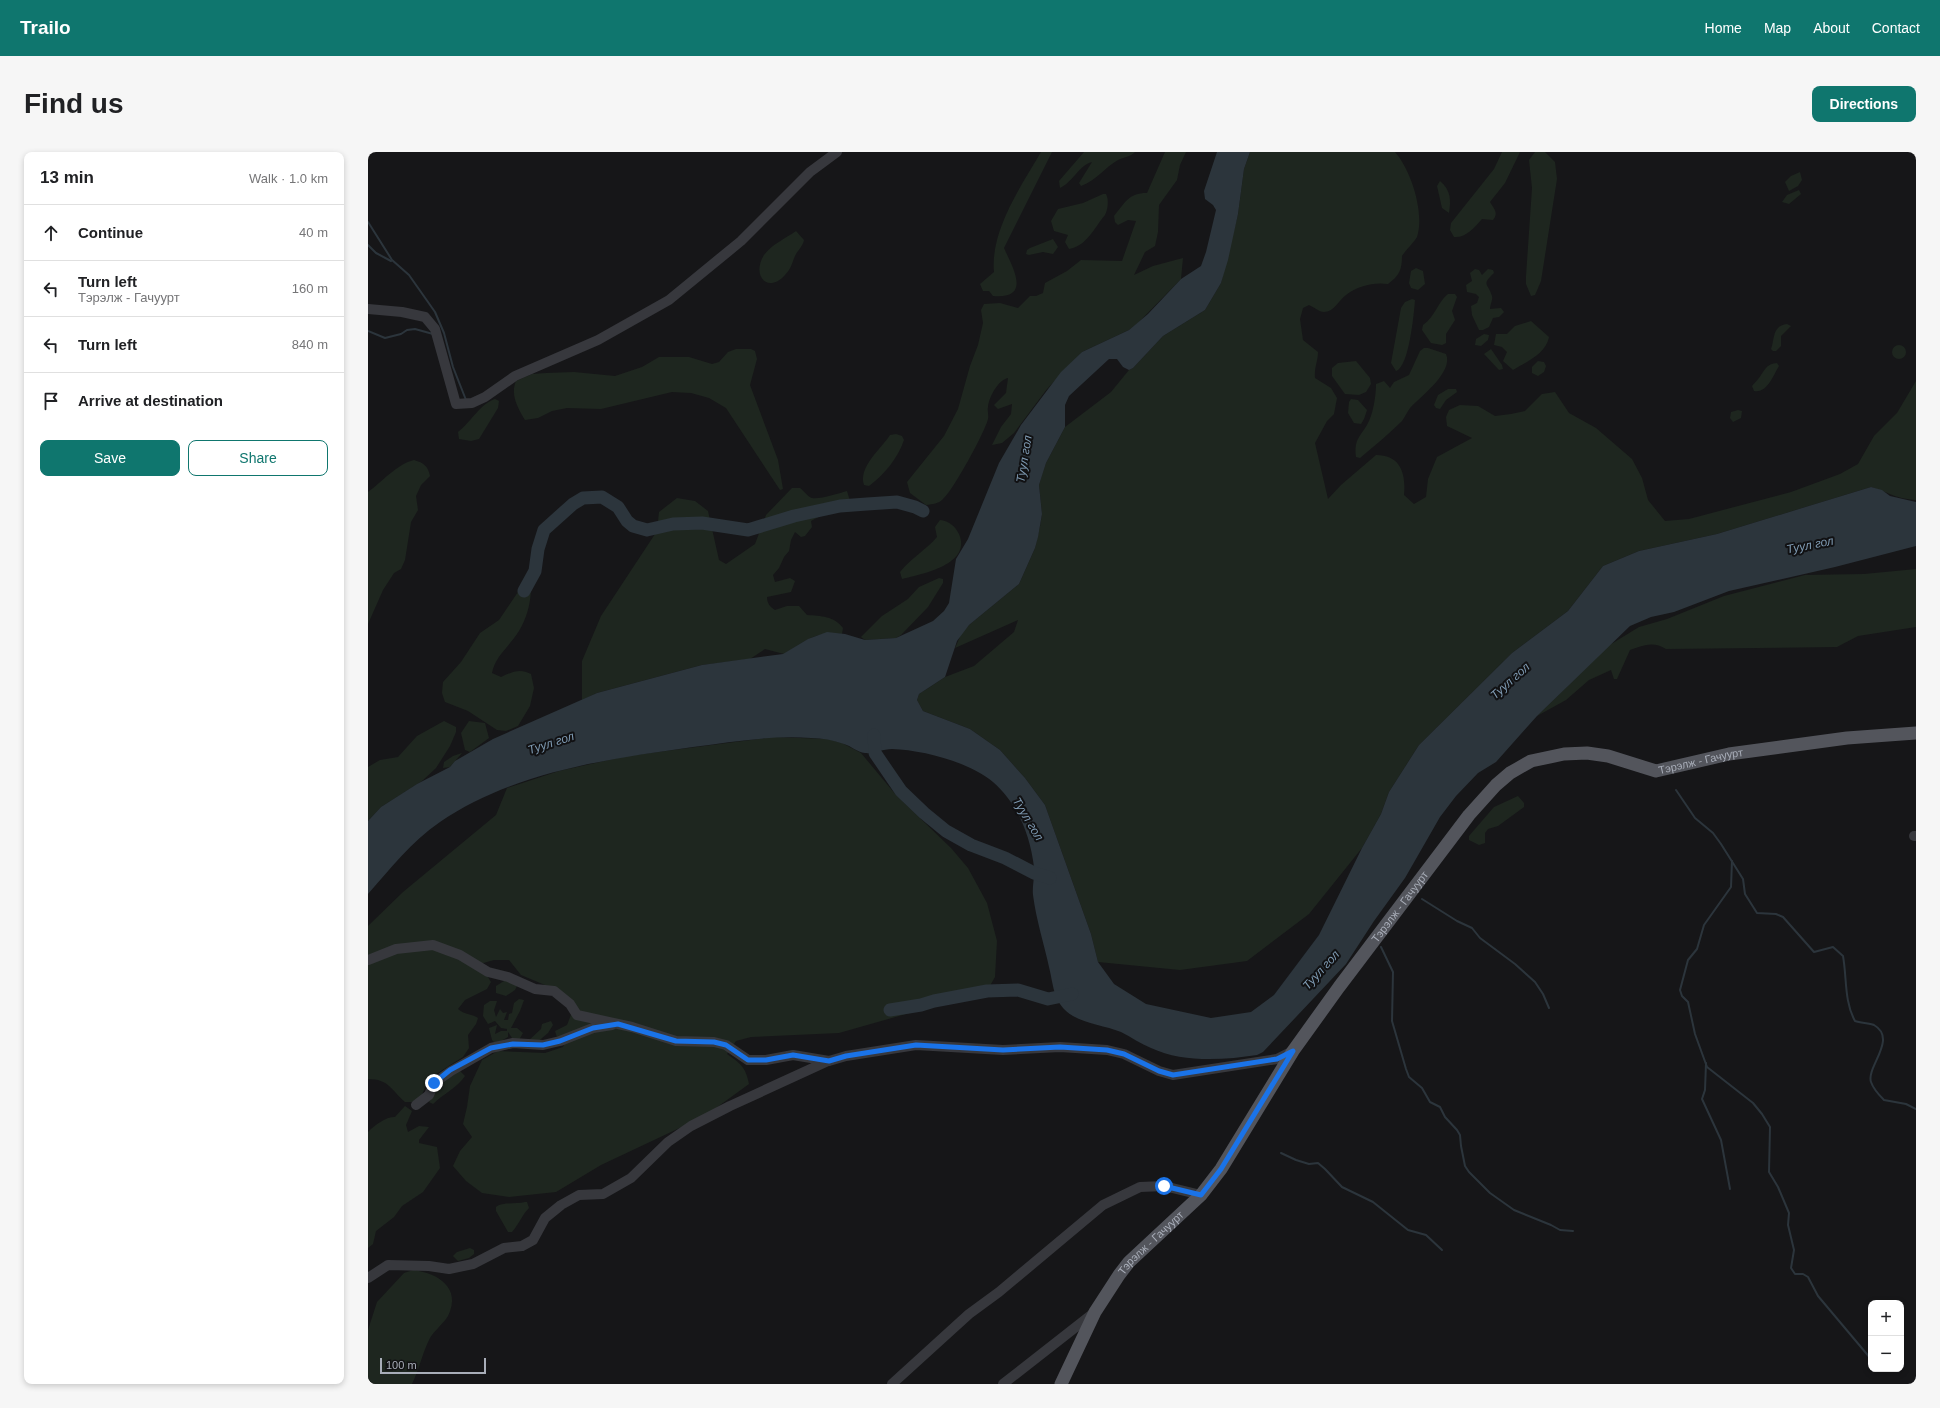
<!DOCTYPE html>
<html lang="en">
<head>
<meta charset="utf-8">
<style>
  body { margin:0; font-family:Helvetica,sans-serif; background:#f6f6f6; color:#202124 }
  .controls { position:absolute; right:12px; bottom:12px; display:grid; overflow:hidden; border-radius:8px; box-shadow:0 2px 6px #0003 }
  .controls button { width:36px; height:36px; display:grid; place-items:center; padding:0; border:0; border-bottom:1px solid #e0e0e0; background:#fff; color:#202124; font:20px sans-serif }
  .scale { position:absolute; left:12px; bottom:10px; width:106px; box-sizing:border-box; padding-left:4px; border:2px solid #a8adb8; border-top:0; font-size:11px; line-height:14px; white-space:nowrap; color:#a8adb8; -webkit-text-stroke:3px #111113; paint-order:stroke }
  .stop { position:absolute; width:12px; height:12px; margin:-9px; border:3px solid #1a73e8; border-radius:50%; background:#fff }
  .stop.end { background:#1a73e8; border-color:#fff; box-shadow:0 1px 4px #0008 }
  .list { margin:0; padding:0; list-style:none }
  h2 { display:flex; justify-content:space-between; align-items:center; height:52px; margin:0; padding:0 16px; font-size:17px }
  h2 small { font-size:13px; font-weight:400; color:#757577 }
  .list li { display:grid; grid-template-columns:26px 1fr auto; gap:12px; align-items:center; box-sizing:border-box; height:56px; padding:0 16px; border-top:1px solid #e0e0e0 }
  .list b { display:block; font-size:15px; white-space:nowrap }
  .list p { margin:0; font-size:13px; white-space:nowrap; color:#757577 }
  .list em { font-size:13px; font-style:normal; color:#757577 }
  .actions { display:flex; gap:8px; padding:12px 16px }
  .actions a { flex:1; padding:9px 0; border:1px solid #0f766e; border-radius:8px; text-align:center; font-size:14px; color:#0f766e }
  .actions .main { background:#0f766e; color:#fff }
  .icon { flex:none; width:22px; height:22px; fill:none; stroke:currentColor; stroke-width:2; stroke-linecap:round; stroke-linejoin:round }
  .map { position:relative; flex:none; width:1548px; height:1232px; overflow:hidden; border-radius:8px }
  header { display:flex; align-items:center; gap:24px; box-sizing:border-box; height:56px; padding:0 20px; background:#0f766e; color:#fff }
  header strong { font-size:19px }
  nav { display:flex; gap:22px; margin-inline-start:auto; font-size:14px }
  .intro { display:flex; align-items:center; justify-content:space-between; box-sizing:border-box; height:96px; padding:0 24px }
  h1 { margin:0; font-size:28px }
  .button { padding:10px 18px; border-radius:8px; background:#0f766e; color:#fff; font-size:14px; font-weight:700 }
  main { display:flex; gap:24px; padding:0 24px }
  aside { flex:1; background:#fff; border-radius:8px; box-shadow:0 2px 6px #0003 }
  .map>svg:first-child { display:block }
  .green { fill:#1e261f }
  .water { fill:#2c353c }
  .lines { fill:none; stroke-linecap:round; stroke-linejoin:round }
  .stream { stroke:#2c353c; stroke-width:2 }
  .river { stroke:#2c353c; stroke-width:13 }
  .minor { stroke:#37383d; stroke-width:10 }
  .major { stroke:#53555c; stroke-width:13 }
  .route { stroke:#1a73e8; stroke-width:5 }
  .labels { text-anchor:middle; stroke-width:4; stroke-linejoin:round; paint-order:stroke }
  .street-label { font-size:11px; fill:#a8adb8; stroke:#111113 }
  .water-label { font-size:12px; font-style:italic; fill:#7f9bb3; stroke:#111113 }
</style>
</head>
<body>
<header>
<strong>Trailo</strong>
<nav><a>Home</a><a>Map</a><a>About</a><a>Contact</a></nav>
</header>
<div class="intro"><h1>Find us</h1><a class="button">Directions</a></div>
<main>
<aside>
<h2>13 min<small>Walk · 1.0 km</small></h2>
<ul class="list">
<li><svg class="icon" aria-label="ahead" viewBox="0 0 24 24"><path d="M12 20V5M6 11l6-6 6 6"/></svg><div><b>Continue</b></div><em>40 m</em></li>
<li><svg class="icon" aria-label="left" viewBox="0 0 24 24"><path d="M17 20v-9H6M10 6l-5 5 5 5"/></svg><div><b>Turn left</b><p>Тэрэлж - Гачуурт</p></div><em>160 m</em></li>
<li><svg class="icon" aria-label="left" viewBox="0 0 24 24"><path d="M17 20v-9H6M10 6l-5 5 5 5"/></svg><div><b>Turn left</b></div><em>840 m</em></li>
<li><svg class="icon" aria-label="arrive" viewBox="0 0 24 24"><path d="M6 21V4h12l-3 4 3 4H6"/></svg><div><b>Arrive at destination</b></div></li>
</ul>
<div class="actions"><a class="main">Save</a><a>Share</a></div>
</aside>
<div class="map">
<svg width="1548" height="1232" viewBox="0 0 1548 1232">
  <rect width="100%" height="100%" fill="#161618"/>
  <g class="green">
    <path d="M673,0H684L636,96C645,116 664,147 625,144L621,139H615L612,132L626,120C622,79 653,34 673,0Z"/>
    <path d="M716,0H767C762,5 756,5 750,8C736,16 729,28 713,34L711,31L724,10C711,13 705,30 692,36L691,29Z"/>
    <path d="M797,0H818L812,13L809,28L791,53L790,80L787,94L777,100L766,123L785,114L815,106L813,127L770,171L761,178L714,200L679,237L646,281L634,291L624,293L633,275L643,262L644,252L630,257L626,253L638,241L640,226C630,228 621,245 620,255C619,259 621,263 620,267C617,280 585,339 575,347C570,352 565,352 558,353L542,341L539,330L576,284L590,257L602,214L610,193L615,171L613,158L616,152L632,151L650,156L662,144H668L675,141L677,131L699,119L713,108L754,109L768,69L760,68L750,73L747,70L746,64C757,51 760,41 779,41Z"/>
    <path d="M882,0H1027C1043,18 1057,61 1049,85C1047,89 1037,99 1034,104C1034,118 1031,124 1020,132C1005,130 990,134 978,143C970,149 966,160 956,160C951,160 946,155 941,153L935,156L932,167L935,188L950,200C950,209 946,216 947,226L963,236L969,246L966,262L959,269L947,291L960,347L973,333L1008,303C1033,303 1038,322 1036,343L1046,352L1058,345L1060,327L1069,305L1104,286L1079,274L1078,265L1081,258L1092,253L1110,254L1127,264L1143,262L1157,259L1174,242L1187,240L1201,261L1228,276L1264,307L1274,326L1280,348L1297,369L1321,367L1423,340L1472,322L1490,312L1506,284L1529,261L1548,229V348C1528,347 1520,340 1503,335L1349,382L1271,399L1235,414L1200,459L1144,501L1051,593L1021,640L1013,662L994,696L941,762L879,809L812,818L730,810L723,782L677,653L657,626L632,598L602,577L555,559L549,548L551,542L577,525L606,514L646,480L650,468L587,496L594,480L601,473L651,432L667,396L672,374L674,362L671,333L673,326L678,311L697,275L743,240L761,218L765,216L795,184L837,158L853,131L870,62L876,17Z"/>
    <path d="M1134,0H1152L1137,31L1122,50C1126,57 1131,61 1125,68L1114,67C1106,76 1098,86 1086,85L1082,78L1083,71L1126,17Z"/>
    <polygon points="1167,0 1177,0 1187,10 1189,27 1173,129 1167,143 1163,144 1158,132 1158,124 1164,36 1161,8"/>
    <polygon points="1432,20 1434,28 1430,34 1421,39 1417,30 1423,24"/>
    <path d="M1072,29C1083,38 1083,48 1081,61L1074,56L1069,34Z"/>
    <polygon points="1431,38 1433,42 1421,52 1414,50 1419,43"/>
    <path d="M735,42H738C741,47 740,58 737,63C726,76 719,94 701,97L697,90L700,83L686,79L683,69L690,57L715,51Z"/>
    <path d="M428,79L436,88C435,94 430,98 427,104C424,111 423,117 417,123C400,142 383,124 396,103C403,93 418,86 428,79Z"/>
    <polygon points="685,87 690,95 685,102 675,100 661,103 658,102 659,98 662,96"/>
    <polygon points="1048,116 1055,119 1057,132 1050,138 1043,136 1041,131 1043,119"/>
    <path d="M1107,117L1111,118L1114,123L1120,117L1125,118L1126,121C1113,133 1120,131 1124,144C1125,148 1122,153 1122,157L1133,156L1136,160L1131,165L1125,166L1121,175L1115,178H1111L1104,163L1103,154L1109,151L1111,145L1108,142L1099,140L1098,133L1104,129L1102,121Z"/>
    <path d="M1080,142H1087L1089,145L1084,159L1087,168L1078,182V191L1074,193L1063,191L1054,178L1055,173C1067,165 1069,151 1080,142Z"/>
    <path d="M1044,147L1047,148C1046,161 1041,215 1028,219L1023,211L1033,156L1037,150Z"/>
    <path d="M1163,169L1181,185C1178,202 1158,210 1145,218L1135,209L1139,200L1134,195L1126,193L1128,182H1139L1147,174Z"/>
    <path d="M1419,172L1423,174L1413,184V194L1408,199H1405L1403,197C1407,186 1404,174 1419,172Z"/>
    <polygon points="1116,182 1121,183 1120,188 1113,194 1107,193 1108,187"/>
    <circle cx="1531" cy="200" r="7"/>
    <path d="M1056,196H1060L1078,202C1086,220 1052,245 1042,256C1039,260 1037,265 1034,269C1021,282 1006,294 992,306L988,305C986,288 991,286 999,273C1005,263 1008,244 1008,232L1016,229L1022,236L1026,230L1041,223L1052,199Z"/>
    <path d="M368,197H383L387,199L389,207L382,233L410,308L415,337L412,338L358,256L341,246L323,241L304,240L233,257L199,256L184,259L170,266L157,268C150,256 142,243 148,229L164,222L178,221L206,220L247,224L274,215L291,205H321L344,212L351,210L360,200Z"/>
    <polygon points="1123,197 1134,213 1135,217 1131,218 1116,202"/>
    <polygon points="988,209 1002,226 1003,232 998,240 991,243 977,242 964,224 964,216 970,211"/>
    <polygon points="1170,209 1176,210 1178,214 1176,220 1170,224 1164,221 1164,215"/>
    <path d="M1409,211L1411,214C1406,222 1399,242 1386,239L1384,234C1387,230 1391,227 1393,223C1398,216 1399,212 1409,211Z"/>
    <polygon points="1080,237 1088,237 1089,240 1078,248 1072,257 1068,256 1066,253 1070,243"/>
    <path d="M127,247L131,249L130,256L111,287L103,289L91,287L90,280C103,270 112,252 127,247Z"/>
    <polygon points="983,247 990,248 999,258 996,267 993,272 986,271 980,261 981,250"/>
    <polygon points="1370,258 1374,259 1373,266 1365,270 1362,266 1363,260"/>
    <path d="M528,282L534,284L536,288C530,306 516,323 501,334L496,333C490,315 513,297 522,283Z"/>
    <path d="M46,308C56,311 60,314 62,324L53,333L48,344L50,358L43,370L37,408L33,417L26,421L15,438L0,472V340C14,330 29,312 46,308Z"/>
    <path d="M424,336H432C436,339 440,345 444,346C450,348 472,341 479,339L483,352L472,360L456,362L443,369L444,375L437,384L433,385L427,380L423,388L421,399L416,405L411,416L405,423L407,430L422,426L427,429L423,440L399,445C399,451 402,455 407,458L419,454H431L439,463C453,464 466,464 475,476L474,482C449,478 436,490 416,502L397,497L382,507L334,513L229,541L214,548V509L233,464L289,379L291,360L309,346L327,349L340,359L351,408L358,412L387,392L398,363Z"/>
    <path d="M572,368C581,369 587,374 591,382C604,412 555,422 534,427L532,420C543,406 558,398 569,385L567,375Z"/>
    <path d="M1548,417V475L1490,484L1469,495L1298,497C1286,489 1275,493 1262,498L1249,527H1246L1243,518L1221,528L1198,548L1169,564L1240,494L1271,475L1299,467L1356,444L1437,423L1496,422Z"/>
    <polygon points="571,426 575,427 575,431 560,455 533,483 528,486 497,488 493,485 514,464 540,447 551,435"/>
    <path d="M160,433L163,438C162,454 159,465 151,479C142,494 127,504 124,521L133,525C144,520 152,516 163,522L166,536L162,554L150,574L138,579L129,578L100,559L77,550L74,541L75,530L93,510L112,481L131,468L152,437L156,434Z"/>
    <polygon points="76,569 88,575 88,580 82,594 68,616 54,629 13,655 0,669 0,615 12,608 30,605 49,584"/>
    <polygon points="101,569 117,571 121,586 102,600 97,598 93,581"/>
    <path d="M405,585L460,587L474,591L493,601L528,643L583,696L600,716L619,751L629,789L627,825L619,839L471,881L383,885L368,889L359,902C372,911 378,915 381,932L337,964L233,1013L188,1040L141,1045L114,1041L98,1029L85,1014L92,999L104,985L95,972L99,955L102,934L114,908L130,899L177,901L195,895L198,888L189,885L187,879L199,873L206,855L177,833L153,823L141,808H126L112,812L123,830L119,837L97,848L90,857C97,863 105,862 110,866L108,872L100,883L101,896L95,905L65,924L58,933L53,945L44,950H37C23,938 21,927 0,927V774L35,740L128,663L139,636L191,619L259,604Z"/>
    <polygon points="94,601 82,615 75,616 76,610 85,604"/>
    <polygon points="1150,644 1156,651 1156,655 1130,674 1120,677 1117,681 1117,691 1111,693 1101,688 1101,684 1126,655"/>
    <polygon points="136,829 142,829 149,834 147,838 138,844 128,841 128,834"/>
    <polygon points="151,847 156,848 152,859 143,876 149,876 155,881 151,888 146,889 140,880 140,885 128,892 124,888 121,876 129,873 127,882 133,879 139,879 139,877 133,876 127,869 120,872 115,864 116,853 122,849 129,849 126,858 128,865 132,857 135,861 139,860 136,868 140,868 141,862 144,861 146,851"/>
    <polygon points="183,869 185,873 180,881 167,892 160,889 173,877 174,872"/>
    <path d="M92,919L97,924C89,936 75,942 65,952L61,950L67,940L75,935V931L84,921Z"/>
    <path d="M37,954L44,959L38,973L40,980L51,974L61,975L51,988V991L69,995L72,1016L55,1040L34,1054L26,1065L8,1079L5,1092L0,1096V980C7,973 17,965 27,965Z"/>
    <path d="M157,1050H159L161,1056C154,1063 151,1072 144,1080H140L128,1059V1055C134,1050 149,1052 157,1050Z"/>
    <polygon points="102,1096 106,1098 106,1102 101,1106 90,1109 85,1104 89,1100"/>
    <path d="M45,1118C70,1121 94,1136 80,1164C75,1172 67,1178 62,1186C55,1199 51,1218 44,1232H0V1178L9,1150L36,1121Z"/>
  </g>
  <path class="water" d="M849,0H882L876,17L870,62L860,108L853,131L837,158L795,184L765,216L761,218L755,215L749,207H741L701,244L697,253V275L678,311L671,333L674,362L670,385L667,396L651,432L601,473L589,489L577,525L551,542L549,548L555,559L602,577L632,598L657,626L677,653L723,782L730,810L746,832L778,852L843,866L883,860L906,843L951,783L994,696L1013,662L1021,640L1051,593L1144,501L1200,459L1235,414L1271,399L1349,382L1503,335L1514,338L1522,344L1548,350V394L1467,415L1361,439L1306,460L1283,465L1262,474L1169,564L1128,610L1110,621L1088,644L1072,665L1037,726L1006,769L978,812L895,900L889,903C856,908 815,911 783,896C773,892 763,885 753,880C738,874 719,872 705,864C685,852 686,835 681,815C676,792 668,767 665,743C664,734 667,725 666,715C662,683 650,652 625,630C601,610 555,598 524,597C514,597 506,602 497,601C489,600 483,594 476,592C465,588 454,586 443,586C403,583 364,590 325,595C239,607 145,620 72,670C44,689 22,717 0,742V669L13,655L49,632L82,615L87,609L125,587L229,541L334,513L415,502L440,487L459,480L477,482L497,488L528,486L565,469L576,459L581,451L588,407L600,387L631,311L653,273L693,220L714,200L761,178L780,162L813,127L833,114L838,100L848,58L845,53L837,47L836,39Z"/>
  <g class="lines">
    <g class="stream">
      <polyline points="0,70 24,108 41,123 67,160 76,181 85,215 98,248"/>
      <polyline points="0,93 8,101 23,109"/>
      <polyline points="0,179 17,186 33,182 39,178 47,177 65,182"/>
      <path d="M1308,638L1327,666L1345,681L1353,692L1375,727L1377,742L1389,761L1408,762L1415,765L1446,800L1465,795L1475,804C1479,826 1476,849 1487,869C1493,871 1501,871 1506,873C1530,887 1498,915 1503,930C1505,936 1511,943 1516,948L1538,952L1548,957"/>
      <polyline points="1364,709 1363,735 1336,773 1329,797 1320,808 1312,838 1314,844 1320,850 1327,882 1339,915 1385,951 1394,962 1402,975 1401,1020 1410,1035 1421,1061 1420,1073 1426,1098 1423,1116 1427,1122 1435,1122 1440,1125 1450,1144 1503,1207"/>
      <polyline points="1054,747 1089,769 1104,776 1112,786 1147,812 1167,830 1175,842 1181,856"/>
      <polyline points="1013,795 1025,820 1024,869 1038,917 1041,925 1054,936 1062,950 1072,955 1077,965 1089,978 1092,983 1093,994 1097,1014 1101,1020 1122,1041 1146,1058 1183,1073 1192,1078 1205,1079"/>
      <polyline points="1338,911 1337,938 1334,947 1353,988 1362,1037"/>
      <polyline points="913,1001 928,1008 941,1012 950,1011 957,1017 974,1035 1005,1050 1040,1078 1058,1083 1074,1098"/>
    </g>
    <g class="river">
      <polyline points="156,439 167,419 170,397 176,378 205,352 215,346 234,345 250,355 259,369 265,374 279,378 305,372 334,371 380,378 426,364 472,354 499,352 529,350 547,355 555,359"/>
      <polyline points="506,583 507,601 533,639 556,661 578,679 603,693 637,706 666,721 682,726"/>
      <polyline points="522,858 553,853 566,849 619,839 650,838 680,847 704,842"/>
    </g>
    <g class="minor">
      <polyline points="0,157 34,160 57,165 67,177 88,252 104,251 117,245 147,224 230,188 301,148 373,89 442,20 469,0"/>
      <polyline points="1546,684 1548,684"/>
      <polyline points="0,808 28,797 65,793 92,803 120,820 140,825 167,837 186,839 202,852 209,863 264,875 308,889 346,890 358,893 380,908 398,908 425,903 461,909 478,904 548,893 635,898 692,895 739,898 756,902 791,919 805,923 909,907 925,899"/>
      <polyline points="48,953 61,943 66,931 83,919 123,896 145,891 175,893 192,889 225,876 244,873"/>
      <polyline points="0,1126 20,1113 61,1114 81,1117 105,1112 136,1096 154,1094 165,1088 177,1066 193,1053 211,1043 235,1042 263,1026 300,990 323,974 362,954 460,909"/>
      <polyline points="524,1232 601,1162 631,1140 735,1053 772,1035 796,1034 833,1043"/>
      <polyline points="635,1232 727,1160"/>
    </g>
    <path class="major" id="s1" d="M693,1232L727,1160L751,1123L761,1110L833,1043L853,1017L925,899L971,835L1101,663L1128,633L1142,621L1163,609L1196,602L1219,601L1240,604L1288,619L1361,602L1479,586L1548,581"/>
  </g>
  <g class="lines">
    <polyline class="route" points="66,931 82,918 123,896 145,892 175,893 192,889 225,876 250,872 308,889 346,890 358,893 380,908 398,908 425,903 461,909 478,904 548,893 635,898 692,895 739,898 756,902 791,919 805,923 909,907 925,899 853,1017 833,1043 796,1034"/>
  </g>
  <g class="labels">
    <g class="street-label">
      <text dy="4" stroke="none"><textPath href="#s1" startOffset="961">Тэрэлж - Гачуурт</textPath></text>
      <text dy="4" stroke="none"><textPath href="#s1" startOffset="589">Тэрэлж - Гачуурт</textPath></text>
      <text dy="4" stroke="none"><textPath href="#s1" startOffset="169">Тэрэлж - Гачуурт</textPath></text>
    </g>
    <g class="water-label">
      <text transform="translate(656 307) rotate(-81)" y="4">Туул гол</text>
      <text transform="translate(1442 393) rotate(-11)" y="4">Туул гол</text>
      <text transform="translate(1142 529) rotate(-42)" y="4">Туул гол</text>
      <text transform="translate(183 591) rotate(-18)" y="4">Туул гол</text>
      <text transform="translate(660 667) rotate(59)" y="4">Туул гол</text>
      <text transform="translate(953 818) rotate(-48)" y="4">Туул гол</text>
    </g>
  </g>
</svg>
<div class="controls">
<button>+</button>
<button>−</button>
</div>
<div class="scale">100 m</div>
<div class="stop" style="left:796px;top:1034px"></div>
<div class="stop end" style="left:66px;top:931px"></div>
</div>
</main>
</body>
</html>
